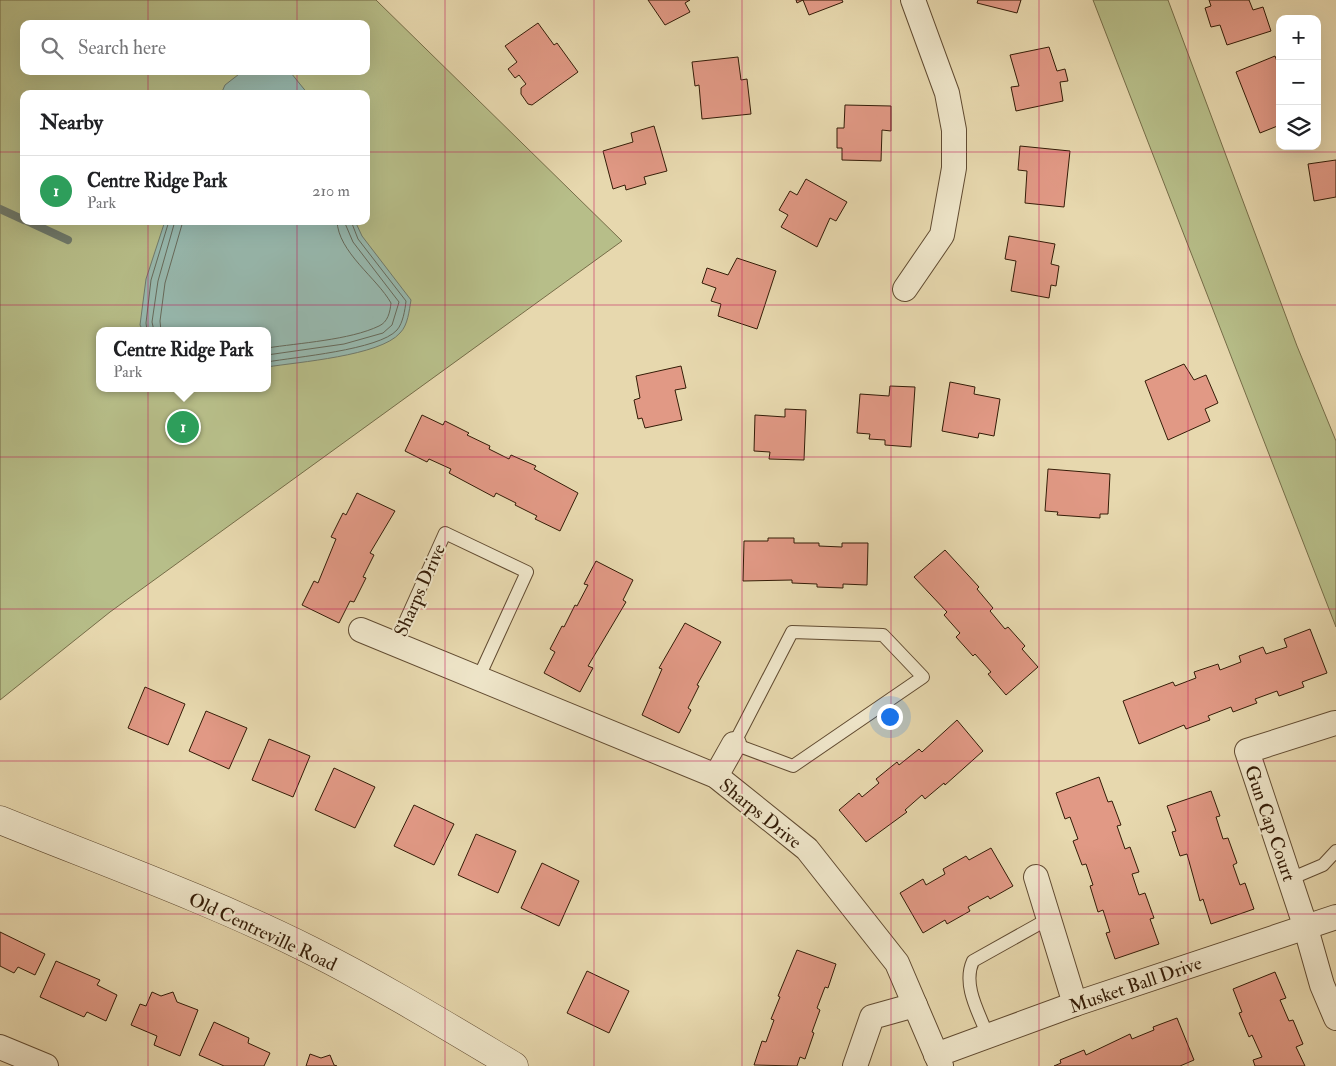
<!DOCTYPE html>
<html lang="en">
<head>
<meta charset="utf-8">
<style>
  body { margin:0; font-family:"IM FELL Double Pica",serif; background:#f6f6f6; color:#202124 }
  .controls { position:absolute; right:15px; top:15px; display:grid; overflow:hidden; border-radius:10px; box-shadow:0 5px 20px #0002 }
  .controls button { width:45px; height:45px; display:grid; place-items:center; padding:0; border:0; border-bottom:1px solid #e0e0e0; background:#fff; color:#202124; font:25px sans-serif }
  .you { position:absolute; left:889px; top:716px; width:18px; height:18px; margin:-12px; border:4px solid #fff; border-radius:50%; background:#1a73e8; box-shadow:0 0 0 8px #1a73e833 }
  .badge { display:grid; place-items:center; width:32px; height:32px; border-radius:50%; background:#d93025; color:#fff; font-size:16px; font-weight:700 }
  .pin { position:absolute; translate:-50% -50%; border:2px solid #fff; box-shadow:0 1px 5px #0006 }
  .popup { position:absolute; left:96px; top:327px; width:175px; height:65px; box-sizing:border-box; display:grid; place-content:center; border-radius:10px; background:#fff; filter:drop-shadow(0 1px 4px #0005); font-size:16px; white-space:nowrap; color:#757577 }
  .popup b { font-size:19px; color:#202124 }
  .popup::after { content:''; position:absolute; left:50%; top:100%; margin-left:-10px; border:10px solid transparent; border-top-color:#fff }
  .list { margin:0; padding:0; list-style:none }
  h2 { display:flex; justify-content:space-between; align-items:center; height:65px; margin:0; padding:0 20px; font-size:21px }
  h2 small { font-size:16px; font-weight:400; color:#757577 }
  .list li { display:grid; grid-template-columns:32px 1fr auto; gap:15px; align-items:center; box-sizing:border-box; height:70px; padding:0 20px; border-top:1px solid #e0e0e0 }
  .list b { display:block; font-size:19px; white-space:nowrap }
  .list p { margin:0; font-size:16px; white-space:nowrap; color:#757577 }
  .list em { font-size:16px; font-style:normal; color:#757577 }
  .icon { flex:none; width:28px; height:28px; fill:none; stroke:currentColor; stroke-width:2; stroke-linecap:round; stroke-linejoin:round }
  .map { position:relative; flex:none; width:1336px; height:1066px; overflow:hidden }
  .search { position:absolute; background:#fff; box-shadow:0 5px 20px #0002; left:20px; top:20px; width:350px; height:55px; display:flex; align-items:center; gap:12px; box-sizing:border-box; padding:0 18px; border-radius:10px; color:#757577; font-size:19px }
  .panel { position:absolute; background:#fff; box-shadow:0 5px 20px #0002; left:20px; top:90px; width:350px; height:135px; border-radius:10px }
  .map>svg:first-child { display:block }
  .green { fill:#b7be89; stroke:#766d48; fill-rule:evenodd }
  .water { fill:#97b9af; stroke:#6f7a6c }
  .lines { fill:none; stroke-linecap:round; stroke-linejoin:round }
  .shore { stroke:#666a5b; stroke-width:1 }
  .stream { stroke:#6f7a6c; stroke-width:8 }
  .building { fill:#e19985; stroke:#341c07 }
  .service-casing { stroke:#614b31; stroke-width:14 }
  .minor-casing { stroke:#614b31; stroke-width:26 }
  .tertiary-casing { stroke:#614b31; stroke-width:29 }
  .service { stroke:#efe6ca; stroke-width:12 }
  .minor { stroke:#efe6ca; stroke-width:24 }
  .tertiary { stroke:#efe6ca; stroke-width:28 }
  .grid { fill:none; stroke:#c2185b; stroke-width:1; stroke-opacity:0.55 }
  .labels { text-anchor:middle; stroke-width:4; stroke-linejoin:round; paint-order:stroke }
  .street-label { font-size:19px; fill:#341c07; stroke:#efe6ca }
</style>
</head>
<body>
<div class="map">
<svg width="1336" height="1066" viewBox="0 0 1336 1066">
  <rect width="100%" height="100%" fill="#e7d8ae"/>
  <filter id="stains"><feTurbulence type="fractalNoise" baseFrequency=".004" numOctaves="4"/><feColorMatrix values="0 0 0 0 .2 0 0 0 0 .09 0 0 0 0 .02 0 0 0 .5 -.17"/></filter>
  <radialGradient id="worn" r=".72"><stop offset=".6" stop-color="#630" stop-opacity="0"/><stop offset="1" stop-color="#630" stop-opacity=".3"/></radialGradient>
  <g class="green">
    <path d="M0,0H376L622,241L110,612L0,700ZM24,24H366V71H24ZM24,94H366V221H24ZM99,331H267V388H99Z"/>
    <polygon points="1093,0 1168,0 1297,346 1336,441 1336,627"/>
  </g>
  <g class="water">
    <polygon points="243,71 291,73 308,94 221,94 225,85"/>
    <path d="M165,221H355L362,236L411,300C409,311 408,325 400,333C380,356 298,362 267,367V331H143L140,325L146,279Z"/>
  </g>
  <g class="lines">
    <g class="shore">
      <polyline points="147,331 146,323 151,280 169,221"/>
      <polyline points="154,331 152,322 158,281 175,221"/>
      <polyline points="161,331 160,321 165,283 183,221"/>
      <path d="M267,348C299,343 350,340 379,326C388,322 390,312 391,303C377,278 338,252 337,221"/>
      <polyline points="267,355 344,344 383,333 392,325 399,302 353,242 344,221"/>
      <path d="M267,362C295,357 379,350 397,330C403,323 405,310 406,301L358,239L351,221"/>
    </g>
    <g class="stream">
      <polyline points="0,209 24,220"/>
      <polyline points="27,221 68,240"/>
    </g>
  </g>
  <g class="building">
    <polygon points="648,0 690,0 685,3 690,12 665,25"/>
    <polygon points="796,0 842,0 843,2 809,15 803,0 797,3"/>
    <polygon points="978,0 1021,0 1017,13 977,3"/>
    <polygon points="1209,0 1249,0 1253,10 1263,7 1271,31 1227,45 1220,25 1211,27 1205,8 1211,6"/>
    <polygon points="538,23 554,45 557,43 578,72 532,105 528,104 521,94 521,88 526,84 519,75 515,78 508,69 517,62 505,46"/>
    <polygon points="1049,47 1057,71 1065,69 1068,81 1060,82 1063,101 1016,111 1011,87 1019,86 1010,55"/>
    <polygon points="1275,56 1280,69 1280,125 1260,133 1236,72"/>
    <polygon points="738,57 741,80 747,79 751,114 702,119 699,85 695,86 692,62"/>
    <polygon points="845,105 891,106 891,131 882,130 881,161 842,160 842,148 837,148 837,128 844,128"/>
    <polygon points="654,126 667,171 644,177 646,184 626,190 625,185 613,189 603,151 633,142 631,133"/>
    <polygon points="1020,146 1070,151 1064,207 1025,203 1027,171 1018,170"/>
    <polygon points="1336,160 1336,197 1314,201 1308,164"/>
    <polygon points="806,179 847,202 836,221 830,218 817,247 781,227 788,215 779,210 790,191 797,195"/>
    <polygon points="1009,236 1055,244 1051,264 1059,266 1056,286 1051,285 1049,298 1011,291 1016,261 1005,259"/>
    <polygon points="737,258 776,271 757,329 718,316 721,304 711,301 716,288 702,283 707,268 728,275"/>
    <polygon points="1184,364 1194,380 1206,375 1218,403 1205,409 1210,421 1168,440 1145,381"/>
    <polygon points="681,366 686,388 675,390 682,420 645,428 642,418 638,419 634,400 640,398 636,376"/>
    <polygon points="950,382 975,387 974,394 1000,399 994,436 979,433 978,438 942,431"/>
    <polygon points="890,386 915,387 911,447 885,445 885,440 869,439 870,434 857,433 860,394 889,396"/>
    <polygon points="785,409 806,410 804,460 769,459 770,452 754,451 755,415 785,417"/>
    <polygon points="422,415 443,425 445,421 469,433 467,435 490,446 489,449 509,459 511,455 536,466 534,469 578,493 560,531 535,519 537,516 515,505 516,503 496,493 494,497 449,473 451,469 429,459 427,462 405,451"/>
    <polygon points="1048,469 1110,474 1108,514 1100,514 1100,518 1057,515 1058,512 1045,511"/>
    <polygon points="357,493 395,511 370,553 374,555 363,577 366,578 354,602 350,601 339,623 302,605 314,581 318,583 336,539 331,537 343,513 346,515"/>
    <polygon points="768,538 794,538 794,543 819,543 819,546 842,547 842,543 868,543 867,585 843,584 843,588 817,587 817,584 792,583 792,580 743,581 744,541 768,541"/>
    <polygon points="945,550 979,587 977,589 993,608 990,611 1005,629 1008,627 1025,646 1022,649 1038,667 1006,695 988,674 991,672 975,654 973,656 956,637 960,633 944,615 947,612 914,577"/>
    <polygon points="596,561 633,580 623,600 626,602 588,666 593,668 580,692 544,673 555,652 550,649 562,626 564,627 575,605 577,606 588,585 584,584"/>
    <polygon points="685,623 721,642 697,685 699,686 688,708 691,710 679,733 642,715 662,669 659,668"/>
    <polygon points="1310,629 1327,673 1302,682 1304,687 1279,696 1277,691 1255,699 1257,703 1233,712 1231,707 1208,716 1210,720 1186,729 1184,725 1139,744 1123,701 1173,682 1175,686 1196,678 1194,672 1218,664 1220,670 1241,662 1239,656 1263,647 1266,654 1287,647 1284,639"/>
    <polygon points="145,687 185,704 168,745 128,728"/>
    <polygon points="206,711 247,728 229,769 189,751"/>
    <polygon points="957,720 983,751 945,785 944,783 925,799 922,795 905,810 907,812 866,842 839,810 859,793 862,797 879,783 876,779 897,762 899,765 919,749 922,752"/>
    <polygon points="269,739 310,756 293,797 252,780"/>
    <polygon points="334,768 375,787 355,828 315,810"/>
    <polygon points="1099,777 1108,802 1112,801 1121,825 1117,826 1125,849 1130,847 1139,872 1132,874 1139,895 1145,893 1154,918 1150,919 1159,944 1115,959 1106,933 1110,932 1103,910 1098,912 1090,886 1093,885 1086,864 1082,865 1073,841 1078,839 1070,817 1065,819 1056,793"/>
    <polygon points="1211,791 1220,816 1216,817 1223,839 1228,838 1237,863 1233,865 1240,885 1245,883 1254,909 1211,924 1203,899 1200,901 1187,854 1180,856 1172,832 1176,831 1167,806"/>
    <polygon points="414,805 454,824 434,865 394,846"/>
    <polygon points="476,834 516,851 498,893 458,875"/>
    <polygon points="991,848 1013,886 990,899 988,896 968,907 970,911 947,924 945,920 923,933 900,893 923,879 926,885 945,874 943,869 966,856 969,860"/>
    <polygon points="542,863 579,881 559,926 521,908"/>
    <polygon points="0,932 45,954 35,975 18,967 14,973 0,966"/>
    <polygon points="797,950 836,964 828,988 825,987 817,1008 820,1010 812,1032 814,1033 805,1059 800,1057 797,1066 754,1065 762,1041 766,1042 774,1020 771,1019 780,997 778,996"/>
    <polygon points="56,961 100,980 97,985 117,995 106,1021 87,1012 84,1017 40,997"/>
    <polygon points="587,971 629,991 609,1033 567,1013"/>
    <polygon points="1275,972 1286,998 1280,1000 1289,1021 1293,1020 1303,1044 1296,1047 1305,1066 1255,1066 1253,1060 1262,1057 1252,1035 1249,1037 1239,1013 1242,1012 1233,989"/>
    <polygon points="152,992 161,996 173,992 177,1002 198,1010 180,1056 154,1045 157,1036 131,1025 140,1004 146,1006"/>
    <polygon points="1177,1018 1194,1060 1180,1066 1054,1066 1061,1063 1060,1060 1084,1050 1086,1055 1130,1034 1132,1039 1154,1030 1153,1027"/>
    <polygon points="214,1022 249,1038 248,1043 270,1053 264,1066 224,1066 199,1055"/>
    <polygon points="310,1054 321,1058 330,1055 334,1065 337,1066 306,1066"/>
  </g>
  <g class="lines">
    <defs>
      <g id="service">
        <polygon points="792,632 883,635 923,677 793,766 734,744"/>
        <polyline points="395,644 445,533 527,572 478,679"/>
        <polyline points="1290,879 1323,865 1336,851"/>
        <path d="M988,1036C979,1013 962,985 973,961L1048,919"/>
      </g>
      <g id="minor">
        <polyline points="905,289 942,235 954,168 954,130 947,93 913,0"/>
        <polyline points="361,630 716,776 807,849 897,963 941,1066"/>
        <polyline points="1335,723 1247,751 1305,925 1322,985 1336,1018"/>
        <polyline points="716,776 734,744"/>
        <polyline points="1036,877 1075,1004"/>
        <polyline points="0,1047 46,1066"/>
        <polyline points="936,1055 1075,1004 1336,917"/>
        <polyline points="855,1066 872,1017 915,1005"/>
      </g>
      <path id="tertiary" d="M0,820C104,862 210,900 310,950C380,985 447,1026 514,1066"/>
    </defs>
    <use href="#service" class="service-casing"/>
    <use href="#minor" class="minor-casing"/>
    <use href="#tertiary" class="tertiary-casing"/>
    <use href="#service" class="service"/>
    <use href="#minor" class="minor"/>
    <use href="#tertiary" class="tertiary"/>
  </g>
  <path class="grid" d="M148,0V24M297,0V24M445,0V1066M594,0V1066M742,0V1066M891,0V1066M1039,0V1066M1188,0V1066M148,71V94M297,71V94M0,152H24M366,152H1336M148,221V1066M297,221V1066M0,305H1336M0,457H1336M0,609H1336M0,761H1336M0,914H1336"/>
  <g class="labels">
    <g class="street-label">
      <text transform="translate(419 590) rotate(-66)" y="7">Sharps Drive</text>
      <text transform="translate(761 813) rotate(39)" y="7">Sharps Drive</text>
      <text transform="translate(1271 823) rotate(71)" y="7">Gun Cap Court</text>
      <text transform="translate(263 931) rotate(25)" y="7">Old Centreville Road</text>
      <text transform="translate(1135 984) rotate(-19)" y="7">Musket Ball Drive</text>
    </g>
  </g>
  <rect width="100%" height="100%" filter="url(#stains)"/>
  <rect width="100%" height="100%" fill="url(#worn)"/>
</svg>
<div class="controls">
<button>+</button>
<button>−</button>
<button><svg class="icon" aria-label="layers" viewBox="0 0 24 24"><path d="M12 4l9 5-9 5-9-5zM3 14l9 5 9-5"/></svg></button>
</div>
<div class="you"></div>
<div class="pin badge" style="left:183px;top:427px;background:#2e9e5b">1</div>
<div class="popup"><b>Centre Ridge Park</b>Park</div>
<div class="search"><svg class="icon" aria-label="search" viewBox="0 0 24 24"><circle cx="10" cy="10" r="6"/><path d="M15 15l6 6"/></svg>Search here</div>
<section class="panel">
<h2>Nearby<small></small></h2>
<ul class="list">
<li><span class="badge" style="background:#2e9e5b">1</span><div><b>Centre Ridge Park</b><p>Park</p></div><em>210 m</em></li>
</ul>
</section>
</div>
</body>
</html>
